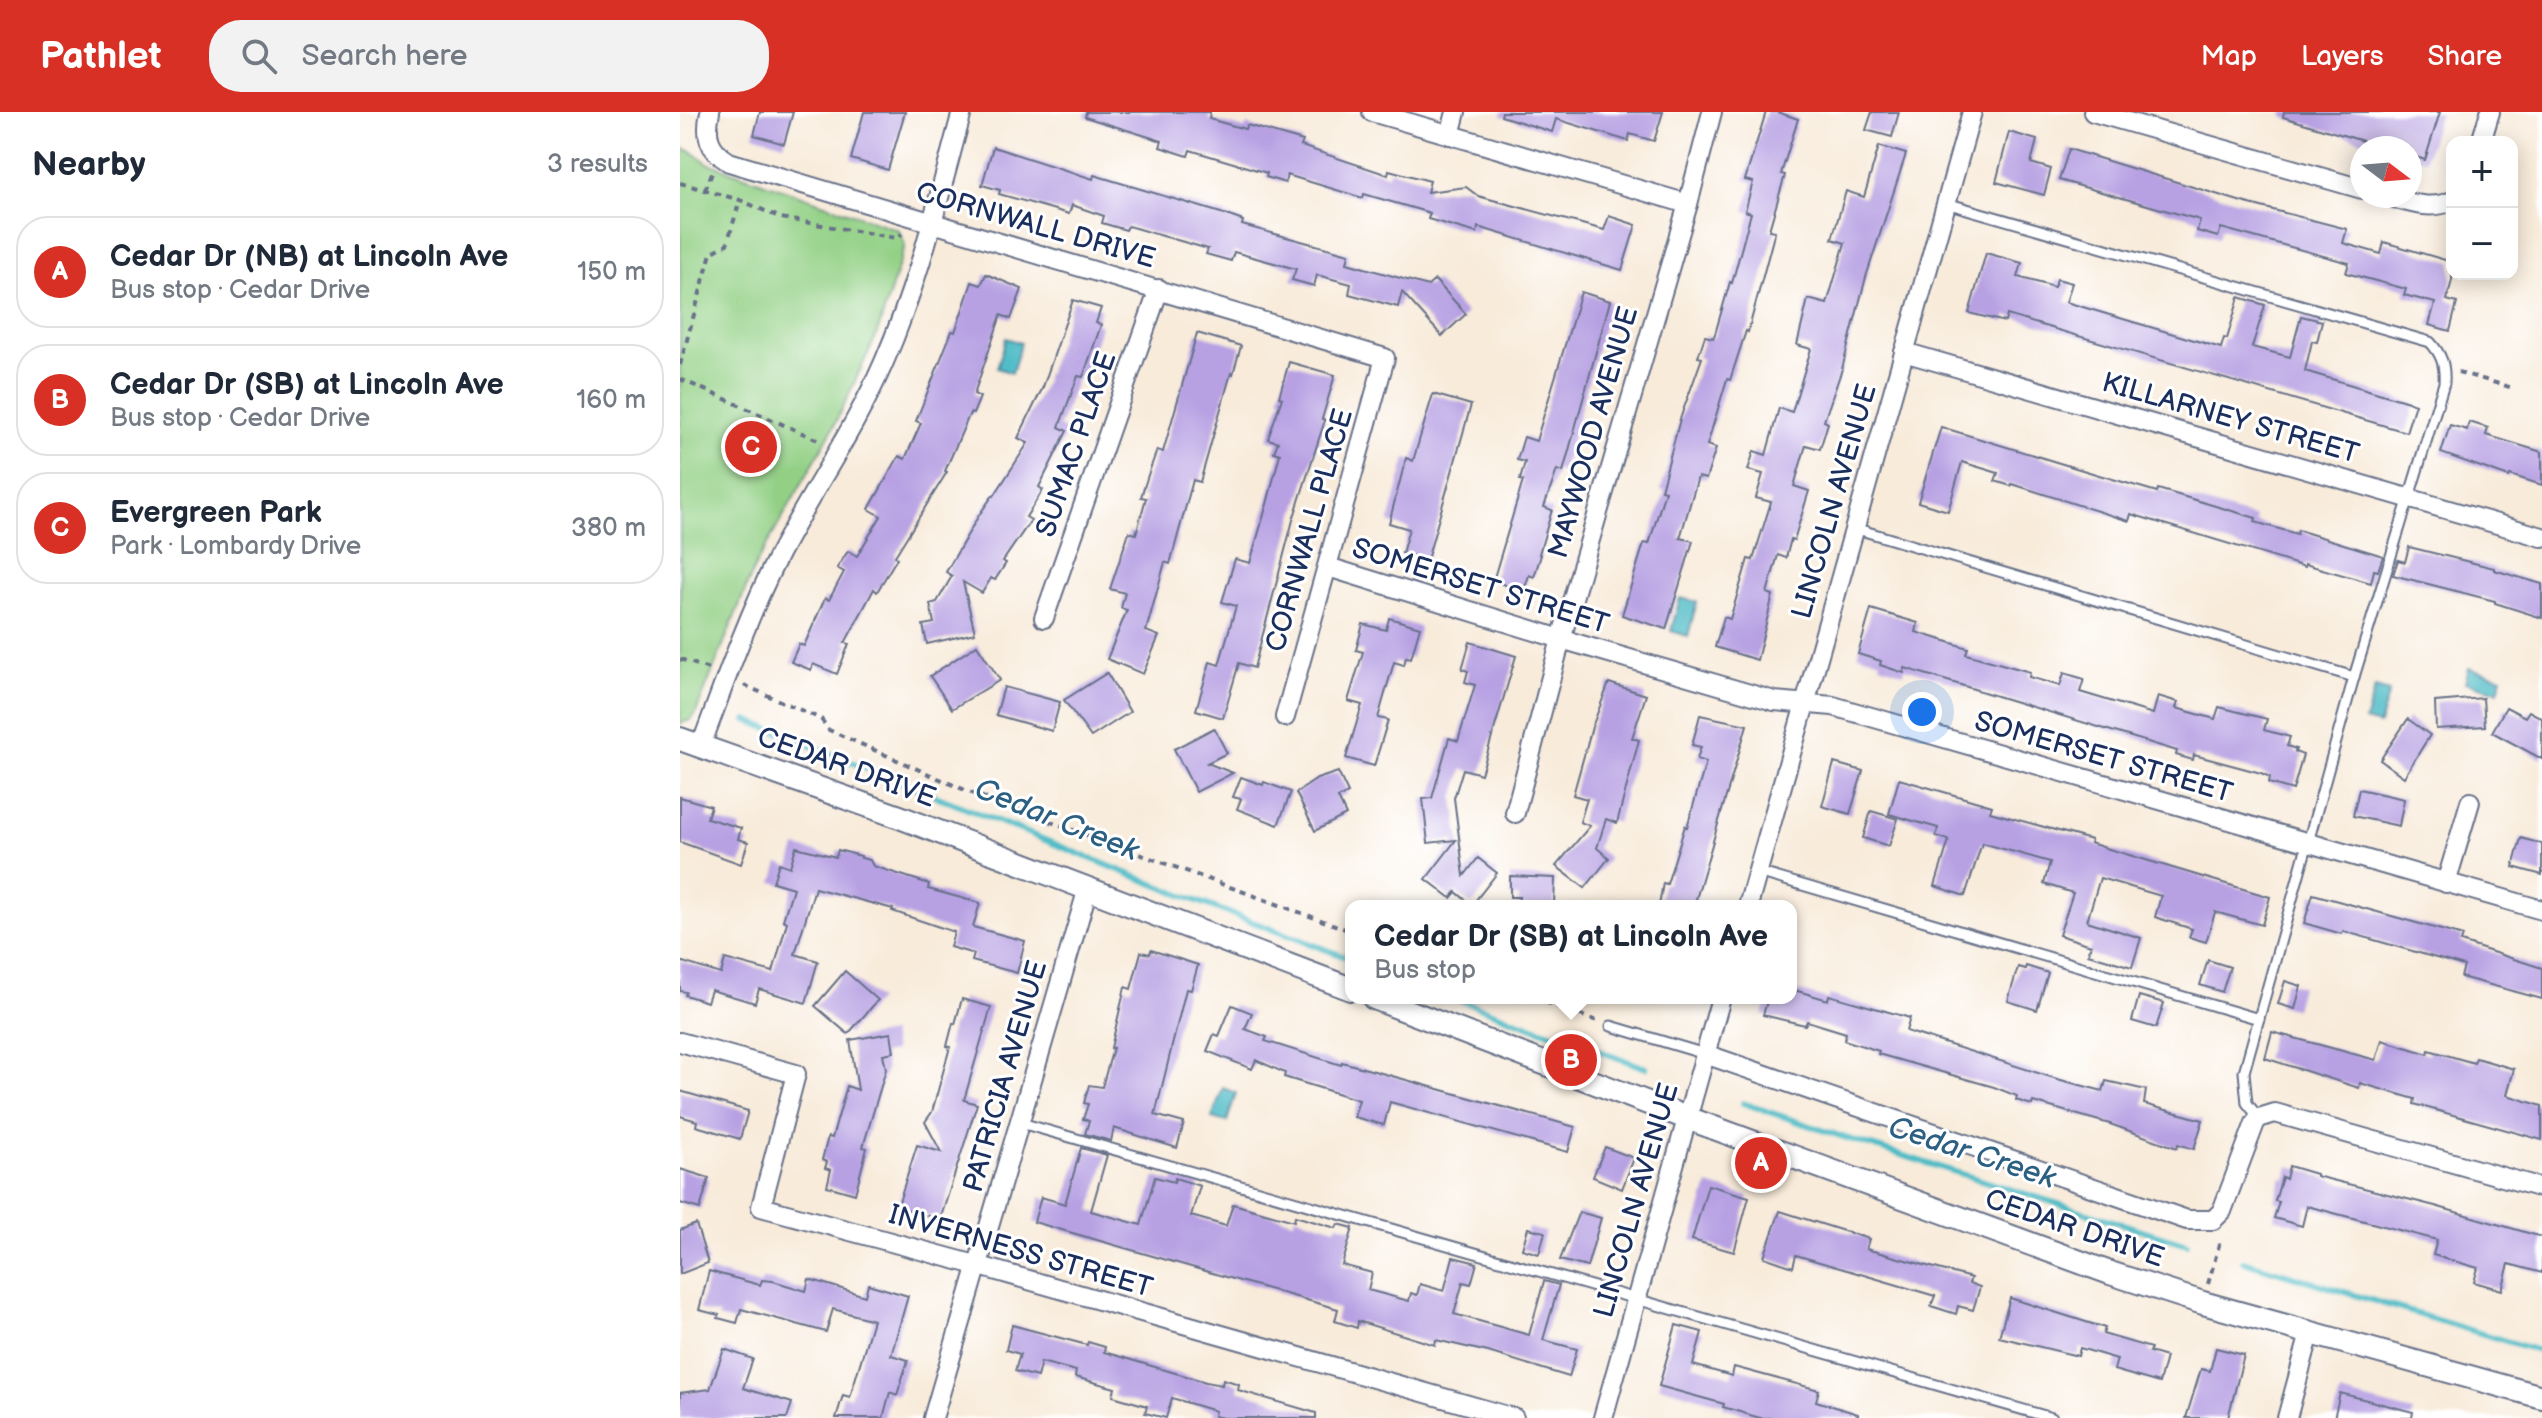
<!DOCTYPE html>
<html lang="en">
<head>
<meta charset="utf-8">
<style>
  body { margin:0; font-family:"Balsamiq Sans",sans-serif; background:#f2f2f3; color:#1f2937 }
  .controls { position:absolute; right:24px; top:24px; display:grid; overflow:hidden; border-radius:16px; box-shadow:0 4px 20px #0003 }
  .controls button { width:72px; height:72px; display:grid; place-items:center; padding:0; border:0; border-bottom:2px solid #e0e1e3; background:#fff; color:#1f2937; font:40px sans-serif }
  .compass { position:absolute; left:1670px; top:24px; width:72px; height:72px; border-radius:50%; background:#fff; box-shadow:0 4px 20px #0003; rotate:106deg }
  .you { position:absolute; left:1242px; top:600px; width:28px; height:28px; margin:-20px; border:6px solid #fff; border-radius:50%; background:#1a73e8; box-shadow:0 0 0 12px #1a73e833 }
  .badge { display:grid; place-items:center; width:52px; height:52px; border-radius:50%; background:#d93025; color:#fff; font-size:26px; font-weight:700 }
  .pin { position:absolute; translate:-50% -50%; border:4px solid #fff; box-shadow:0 2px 8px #0006 }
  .popup { position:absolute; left:665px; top:788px; width:452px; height:104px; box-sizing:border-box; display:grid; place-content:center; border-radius:16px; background:#fff; filter:drop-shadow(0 2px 6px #0005); font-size:26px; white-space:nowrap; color:#747a83 }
  .popup b { font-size:30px; color:#1f2937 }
  .popup::after { content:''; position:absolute; left:50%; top:100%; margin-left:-16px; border:16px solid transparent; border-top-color:#fff }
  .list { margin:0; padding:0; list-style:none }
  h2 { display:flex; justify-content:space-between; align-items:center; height:104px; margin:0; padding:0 32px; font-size:34px }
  h2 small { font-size:26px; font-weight:400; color:#747a83 }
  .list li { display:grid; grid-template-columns:52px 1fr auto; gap:24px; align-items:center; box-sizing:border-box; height:112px; margin:0 16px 16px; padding:0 16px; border:2px solid #e0e1e3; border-radius:32px }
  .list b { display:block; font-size:30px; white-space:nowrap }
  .list p { margin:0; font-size:26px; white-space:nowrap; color:#747a83 }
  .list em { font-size:26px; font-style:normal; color:#747a83 }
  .icon { flex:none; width:44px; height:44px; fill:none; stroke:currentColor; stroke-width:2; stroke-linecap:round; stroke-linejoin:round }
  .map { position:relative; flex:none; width:1862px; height:1306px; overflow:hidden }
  header { display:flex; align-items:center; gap:48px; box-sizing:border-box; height:112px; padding:0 40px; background:#d93025; color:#fff }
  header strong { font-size:38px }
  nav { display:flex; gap:44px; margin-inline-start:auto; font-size:28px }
  .search { width:560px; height:72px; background:#f2f2f3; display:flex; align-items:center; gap:20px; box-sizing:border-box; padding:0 28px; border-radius:32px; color:#747a83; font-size:30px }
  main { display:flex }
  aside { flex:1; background:#fff }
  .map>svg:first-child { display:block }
  .green { fill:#93d085; stroke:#578072; stroke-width:2 }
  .water { fill:#4dbbc6; stroke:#347592; stroke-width:2 }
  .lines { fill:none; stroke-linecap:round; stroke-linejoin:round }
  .stream { stroke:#4dbbc6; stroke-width:6 }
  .building { fill:#b7a1e3 }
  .service-casing { stroke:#687189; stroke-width:13 }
  .minor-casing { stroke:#687189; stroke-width:22 }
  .tertiary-casing { stroke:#687189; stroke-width:26 }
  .path { stroke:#687189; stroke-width:4; stroke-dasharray:6 6; stroke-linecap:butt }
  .service { stroke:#fff; stroke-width:9 }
  .minor { stroke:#fff; stroke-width:18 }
  .tertiary { stroke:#fff; stroke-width:22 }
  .labels { text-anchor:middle; stroke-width:6; stroke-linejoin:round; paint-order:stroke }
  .street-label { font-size:28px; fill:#1b2f5e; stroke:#fff }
  .water-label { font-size:30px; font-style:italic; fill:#2c6082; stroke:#fff }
</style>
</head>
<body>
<header>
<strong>Pathlet</strong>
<div class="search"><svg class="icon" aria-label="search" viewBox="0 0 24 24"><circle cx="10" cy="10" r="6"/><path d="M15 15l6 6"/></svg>Search here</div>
<nav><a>Map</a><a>Layers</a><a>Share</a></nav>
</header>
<main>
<aside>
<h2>Nearby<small>3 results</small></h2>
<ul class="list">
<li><span class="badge">A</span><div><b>Cedar Dr (NB) at Lincoln Ave</b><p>Bus stop · Cedar Drive</p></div><em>150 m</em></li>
<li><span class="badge">B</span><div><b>Cedar Dr (SB) at Lincoln Ave</b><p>Bus stop · Cedar Drive</p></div><em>160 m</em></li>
<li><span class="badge">C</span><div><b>Evergreen Park</b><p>Park · Lombardy Drive</p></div><em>380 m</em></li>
</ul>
</aside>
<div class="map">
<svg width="1862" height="1306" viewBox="0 0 1862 1306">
  <rect width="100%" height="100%" fill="#fff"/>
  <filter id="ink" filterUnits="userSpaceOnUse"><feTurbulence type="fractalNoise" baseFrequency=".0125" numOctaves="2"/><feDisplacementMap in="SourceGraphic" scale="16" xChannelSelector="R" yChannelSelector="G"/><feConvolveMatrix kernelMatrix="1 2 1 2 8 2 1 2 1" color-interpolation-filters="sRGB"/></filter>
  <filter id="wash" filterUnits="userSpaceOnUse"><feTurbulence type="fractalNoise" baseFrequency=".006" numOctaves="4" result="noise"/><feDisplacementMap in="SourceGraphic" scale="32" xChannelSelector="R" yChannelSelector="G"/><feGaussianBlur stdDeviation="1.8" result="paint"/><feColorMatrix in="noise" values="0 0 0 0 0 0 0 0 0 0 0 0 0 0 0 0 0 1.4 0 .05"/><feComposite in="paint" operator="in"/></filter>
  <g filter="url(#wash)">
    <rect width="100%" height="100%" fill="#f8ebda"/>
    <polygon class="green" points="0,36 11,39 28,51 219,118 225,133 197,222 152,318 75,454 15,603 10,608 0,612"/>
    <g class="water">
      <polygon points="326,226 341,231 332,261 317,256"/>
      <polygon points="1000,486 1017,490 1008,524 991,519"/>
      <polygon points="1789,556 1822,565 1818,579 1785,570"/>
      <polygon points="1695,576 1709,580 1699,613 1685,609"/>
      <polygon points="543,976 556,981 547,1010 532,1006"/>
    </g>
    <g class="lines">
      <g class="stream">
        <polyline points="67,608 501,783 671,847"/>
        <polyline points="774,886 966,956"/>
        <polyline points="1063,991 1166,1026 1507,1132"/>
        <polyline points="1563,1149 1862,1240"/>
      </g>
    </g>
    <g id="blocks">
      <g class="building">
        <polygon points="80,0 113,0 104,32 74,23"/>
        <polygon points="184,0 225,0 208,58 171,47"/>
        <polygon points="406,0 530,0 529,7 565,17 567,13 623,29 621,34 708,63 709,58 750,69 747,80 786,75 798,84 924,118 929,104 956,113 942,158 798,115 797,121 748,107 750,101 684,82 683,86 607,63 605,71 586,65 587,61 510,38 508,44 480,35 482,29 405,5"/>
        <polygon points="822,0 983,0 974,29 950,22 948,29 876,7 872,20 821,4"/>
        <polygon points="1086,0 1097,0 1118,7 1101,62 1105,63 1089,118 1095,119 1068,220 1066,219 1050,268 1047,267 1027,333 1036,336 1026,367 1018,365 1000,426 1013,429 986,517 942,503 964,431 969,432 985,379 981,378 1000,307 1022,246 1018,245 1025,224 1033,226 1035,222 1050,170 1052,171 1071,101 1065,99 1073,70 1065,68"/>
        <polygon points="1192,0 1219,0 1212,25 1186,18"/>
        <polygon points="1604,0 1760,0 1745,48 1730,43 1730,36 1706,36 1603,5"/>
        <polygon points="1329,20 1357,28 1351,51 1371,57 1364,83 1316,70"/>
        <polygon points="1199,34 1226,42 1186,165 1162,257 1144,309 1148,311 1140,337 1126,333 1114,374 1129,379 1114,428 1111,427 1106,446 1098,443 1087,481 1093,483 1077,548 1035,535 1044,505 1050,507 1068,447 1073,448 1091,390 1076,386 1083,362 1068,358 1074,339 1086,343 1099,296 1112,300 1131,237 1117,233 1128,187 1147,192 1165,131 1152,127 1166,79 1184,85"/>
        <polygon points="313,35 413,67 414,63 541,101 563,109 562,113 669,142 667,151 748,174 755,168 786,202 762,224 722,180 718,195 669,182 671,172 637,163 634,174 612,168 616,157 554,140 551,149 526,142 528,137 448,114 446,118 422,111 424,104 392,93 389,102 319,82 320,78 302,73"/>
        <polygon points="1389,37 1562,90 1667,117 1663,131 1701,142 1704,130 1772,150 1772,168 1767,188 1777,191 1770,219 1749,213 1755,191 1724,183 1726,177 1666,161 1669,151 1541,116 1538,125 1517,119 1520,108 1379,68"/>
        <polygon points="1306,141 1342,151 1338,165 1374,175 1377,167 1392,171 1386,190 1541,236 1544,226 1547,227 1559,185 1585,193 1572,235 1610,245 1621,204 1642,209 1637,230 1632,229 1625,259 1735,292 1726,320 1327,203 1325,210 1289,201"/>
        <polygon points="306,162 342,177 331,207 321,203 294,282 300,285 293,302 290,301 265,359 267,360 215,444 217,446 197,480 194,477 165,531 169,532 157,562 133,552 131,558 111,550 119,532 124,534 145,486 149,488 164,460 157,456 168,439 177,444 201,404 189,397 219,344 225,347 241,311 236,309 272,219 275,220 292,170 301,173"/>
        <polygon points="901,180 930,189 883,360 877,358 864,395 872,398 859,442 861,443 854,465 849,463 844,479 813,469 843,369 840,368 845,350 837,348 844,325 856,329"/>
        <polygon points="393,188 421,196 416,211 421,213 403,265 398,264 379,315 387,319 359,375 363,378 346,405 351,408 323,449 326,451 315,468 311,466 302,481 283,470 295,521 247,532 243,513 254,511 250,492 257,490 272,464 266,460 299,403 313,383 314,384 348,331 338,326 363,275"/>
        <polygon points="517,221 561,234 553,262 551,261 520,370 513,368 490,452 485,450 466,519 479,524 463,562 427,547 447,498 441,496 445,481 430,477 449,420 456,422 466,386 461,385 468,363 477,338 483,340"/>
        <polygon points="609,250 655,263 642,307 645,308 613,408 574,556 559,551 543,606 516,598 530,550 539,553 556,494 542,490 555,447 570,451 587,392 600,342 594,340 598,330 588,327 602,286 599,285"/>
        <polygon points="753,282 791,293 747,448 722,441 729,417 709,411 726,346 733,349"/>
        <polygon points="1789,310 1808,316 1806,323 1862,340 1862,373 1830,363 1829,365 1761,341 1770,313 1787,318"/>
        <polygon points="1261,315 1419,363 1477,380 1478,377 1576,406 1575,410 1617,422 1618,418 1703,444 1698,459 1694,458 1691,471 1625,452 1625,455 1451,402 1449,409 1332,372 1331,374 1315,369 1318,361 1282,350 1268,399 1238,390"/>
        <polygon points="1729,435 1814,456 1814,458 1862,472 1862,506 1815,491 1815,489 1713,463 1718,448 1725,450"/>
        <polygon points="1191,497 1238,511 1236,520 1288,536 1286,542 1350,560 1349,565 1380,574 1384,561 1404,567 1400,580 1473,602 1478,584 1498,590 1496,596 1535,607 1539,595 1587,607 1584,618 1610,625 1607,634 1616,637 1615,640 1623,643 1613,678 1589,671 1590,665 1581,661 1514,643 1513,648 1496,643 1497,639 1225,556 1224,561 1200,553 1201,549 1178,542"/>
        <polygon points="709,506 740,515 731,546 726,545 724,553 714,550 698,606 708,608 694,654 666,646 682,593 668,589 683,540 676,538 683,512 706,518"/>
        <polygon points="790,530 836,544 801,662 783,657 774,686 784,764 798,746 817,761 792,793 776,780 771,786 746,767 776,728 748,731 743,687 752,686 769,626 778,629 795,573 785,570 788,559 782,557"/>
        <polygon points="297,533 320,568 272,597 250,564"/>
        <polygon points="427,561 450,600 411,625 384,588"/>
        <polygon points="929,571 966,583 952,626 959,628 937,711 926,707 917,736 929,746 905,776 876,754 910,714 900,710 907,687 893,683 912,615"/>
        <polygon points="324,575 380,590 372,619 316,603"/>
        <polygon points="1803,586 1805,614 1756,617 1755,590"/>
        <polygon points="1826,595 1845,605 1849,599 1862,606 1862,647 1812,620"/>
        <polygon points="1020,603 1067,613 1014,794 979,794 983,771 987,772 1005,714 1007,715 1026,650 1017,647 1021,635 1012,633"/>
        <polygon points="1728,607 1750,623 1724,665 1700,648"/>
        <polygon points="534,616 547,641 527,651 553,661 516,680 494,637"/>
        <polygon points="1154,651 1183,659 1170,702 1142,694"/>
        <polygon points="658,660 668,681 658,686 666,703 635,719 616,681 637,667"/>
        <polygon points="561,665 583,673 584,670 611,680 598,713 557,697 561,687 553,685"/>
        <polygon points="1219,667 1312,694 1310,700 1411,728 1410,731 1429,737 1590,785 1582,813 1535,800 1526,830 1509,825 1512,817 1475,805 1481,784 1420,766 1407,809 1461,826 1452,855 1408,842 1411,833 1379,823 1393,781 1364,772 1370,750 1302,731 1285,784 1255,774 1269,728 1256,724 1258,716 1209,702"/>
        <polygon points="1679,677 1724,687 1719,714 1673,704"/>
        <polygon points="0,685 31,694 27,706 61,716 58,727 68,730 61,752 0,730"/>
        <polygon points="1191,699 1218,707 1209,734 1183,726"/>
        <polygon points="1841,726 1862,732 1862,763 1833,755"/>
        <polygon points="116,735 156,745 158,738 181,744 181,746 190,748 193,754 249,772 248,777 300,791 293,815 345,829 337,861 292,849 294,842 270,835 274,820 212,799 213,797 135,776 115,842 138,849 126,891 79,877 75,891 31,878 27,890 5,883 6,880 0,879 0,849 41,862 45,847 93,860 107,810 103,808 113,776 93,770 99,751 110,755"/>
        <polygon points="830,764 875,766 874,794 838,794 839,785 830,785"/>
        <polygon points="1633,782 1783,824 1781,830 1862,856 1862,887 1781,865 1784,854 1663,819 1662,822 1624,811"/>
        <polygon points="471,838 518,853 511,878 506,877 475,1003 504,1011 497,1036 434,1016 431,1029 405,1022 409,1009 403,1007 408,992 404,991 409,973 422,975 433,936 431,936 445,875 451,877 461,840 470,842"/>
        <polygon points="1528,848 1550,855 1542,880 1520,873"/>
        <polygon points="1346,854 1368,861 1357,898 1328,889 1338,855 1345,857"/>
        <polygon points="165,859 198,888 168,922 135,894"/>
        <polygon points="1605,869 1621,874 1615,897 1598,892"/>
        <polygon points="1111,877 1148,888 1149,883 1230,906 1226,919 1377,967 1423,979 1426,969 1466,978 1464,992 1523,1008 1514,1037 1498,1032 1497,1036 1430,1012 1353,990 1352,993 1336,988 1337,984 1314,975 1198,942 1199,939 1164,928 1166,921 1127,909 1125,913 1083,903 1088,886 1111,886"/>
        <polygon points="1459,884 1484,891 1476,916 1452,909"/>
        <polygon points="282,887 311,895 284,988 297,992 261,1105 239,1103 218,1093 237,1033 261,1040 245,1010 252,1000 270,935 267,934 273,911 275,912"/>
        <polygon points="552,893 572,901 565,917 587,925 585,929 661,953 662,950 895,1015 888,1040 710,990 704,1013 674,1005 679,988 604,965 605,961 576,948 572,957 527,939 534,922 539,924"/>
        <polygon points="1592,920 1696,948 1702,928 1748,942 1749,938 1794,951 1796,946 1834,957 1827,983 1862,994 1862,1028 1734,992 1735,987 1680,971 1679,976 1585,946"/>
        <polygon points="211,921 214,940 203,942 206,957 183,1035 187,1036 175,1082 147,1074 151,1058 145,1056 147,1050 142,1048 148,1025 152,1026 167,974 178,978 170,928"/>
        <polygon points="0,979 68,999 60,1027 16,1014 17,1009 0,1004"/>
        <polygon points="925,1035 954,1046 942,1077 913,1065"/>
        <polygon points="401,1036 427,1043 411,1099 461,1113 475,1065 494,1070 495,1066 520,1074 511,1104 546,1114 553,1092 614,1109 615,1104 656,1116 658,1112 673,1116 662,1153 692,1161 688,1178 729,1189 731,1181 737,1183 740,1172 764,1179 773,1145 797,1151 791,1172 783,1170 774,1202 849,1223 864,1169 879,1173 863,1228 897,1237 889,1265 808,1240 756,1228 755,1233 678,1209 677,1216 655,1209 658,1197 354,1110 361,1085 385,1092"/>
        <polygon points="1609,1054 1636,1062 1636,1064 1755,1094 1862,1125 1862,1161 1829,1152 1822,1178 1794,1170 1798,1156 1753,1143 1757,1128 1627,1094 1622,1114 1594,1106 1599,1090 1595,1089 1602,1065 1606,1067"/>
        <polygon points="0,1057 29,1066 20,1097 0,1091"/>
        <polygon points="1028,1073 1069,1085 1054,1140 1012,1128"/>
        <polygon points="1100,1099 1189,1127 1186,1137 1291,1166 1289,1171 1300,1175 1293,1198 1278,1194 1276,1202 1251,1194 1255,1184 1116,1143 1113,1155 1084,1145"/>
        <polygon points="899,1100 921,1106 907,1155 880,1148"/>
        <polygon points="16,1112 28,1151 0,1162 0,1118"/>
        <polygon points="848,1116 865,1120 859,1142 842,1137"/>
        <polygon points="29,1159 80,1173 82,1168 93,1169 126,1179 129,1167 185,1184 188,1172 228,1184 211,1243 228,1248 217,1283 210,1280 203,1306 156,1306 163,1283 170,1285 193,1208 153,1197 146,1220 61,1197 57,1211 38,1206 39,1203 19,1198"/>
        <polygon points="1330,1186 1425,1216 1423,1222 1471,1236 1469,1240 1486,1245 1479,1271 1434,1258 1437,1247 1400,1236 1398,1244 1319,1225"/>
        <polygon points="332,1213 407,1233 408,1230 425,1235 424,1240 526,1270 542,1273 543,1267 559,1272 558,1278 636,1301 636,1306 543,1306 534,1304 535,1299 492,1286 486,1306 465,1301 467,1294 433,1284 435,1276 395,1265 396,1259 361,1250 357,1265 335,1259 340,1242 326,1238"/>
        <polygon points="996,1213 1022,1220 1013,1253 1052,1264 1054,1255 1139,1278 1136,1289 1178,1302 1178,1306 1080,1306 1043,1295 1044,1292 979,1274"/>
        <polygon points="1536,1236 1564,1243 1548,1306 1506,1306 1521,1257 1530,1259"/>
        <polygon points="44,1237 73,1247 63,1276 112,1291 107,1306 0,1306 0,1281 30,1277"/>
        <polygon points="1660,1281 1733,1300 1732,1306 1654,1306"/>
      </g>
    </g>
  </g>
  <g filter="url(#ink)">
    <use href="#blocks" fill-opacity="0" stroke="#687189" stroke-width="2"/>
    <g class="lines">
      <defs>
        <g id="service">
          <path d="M1266,91L1750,230C1762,243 1765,253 1764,271L1674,565L1564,960L1567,991L1579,1006"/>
          <polyline points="1174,416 1674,565"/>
          <polyline points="1078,760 1579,907"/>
          <polyline points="931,914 1025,942"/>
          <polyline points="341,1011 1372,1306"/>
        </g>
        <g id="minor">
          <path d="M30,0C25,23 28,37 49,50L705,246L605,605"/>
          <polyline points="692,0 1008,92"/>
          <polyline points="1413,0 1682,77"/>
          <polyline points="770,23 776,0"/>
          <polyline points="1801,30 1810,0"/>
          <path d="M1706,84C1728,90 1749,99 1772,89"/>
          <polyline points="1224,240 1862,425"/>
          <polyline points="648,455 881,527 1094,589 1153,594 1862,798"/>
          <polyline points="364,506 479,177"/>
          <path d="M21,634C45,569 68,504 99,442C133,377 175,317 204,250C239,170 259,84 282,0"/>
          <polyline points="835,701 881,527 1008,92 1032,0"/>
          <polyline points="1766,771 1790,690"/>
          <polyline points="1068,794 1292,0"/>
          <polyline points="0,930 116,962 81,1095 296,1153 834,1306"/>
          <polyline points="1025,942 1507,1108 1533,1108 1542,1099 1575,1011 1579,1006 1595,1001 1862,1076"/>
          <polyline points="253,1306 408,776"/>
          <polyline points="923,1306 1041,886"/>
          <polyline points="1607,1306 1630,1221"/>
        </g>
        <g id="tertiary">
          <polyline points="0,627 217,704 671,877"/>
          <polyline points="694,886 1007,1006 1430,1161 1523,1191 1862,1285"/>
        </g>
      </defs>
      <use href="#service" class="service-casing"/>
      <use href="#minor" class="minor-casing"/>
      <use href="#tertiary" class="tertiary-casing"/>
      <g class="path">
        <polyline points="0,71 60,88 101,106 216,126 222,122"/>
        <polyline points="25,78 32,61"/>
        <polyline points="0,253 31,141 47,132 60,88"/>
        <polyline points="1778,260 1833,276"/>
        <polyline points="0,267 138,328"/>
        <polyline points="0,547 29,557"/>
        <polyline points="64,573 141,607 149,618 294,682 671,819"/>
        <polyline points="854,886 917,909"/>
        <polyline points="1528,1172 1539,1133 1537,1126"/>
      </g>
      <use href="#service" class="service"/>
      <use href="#minor" class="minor"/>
      <use href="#tertiary" class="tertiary"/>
    </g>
  </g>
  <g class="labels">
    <g class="street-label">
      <text transform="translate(356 112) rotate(16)" y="10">CORNWALL DRIVE</text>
      <text transform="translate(1551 305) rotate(16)" y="10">KILLARNEY STREET</text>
      <text transform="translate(912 320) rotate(-74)" y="10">MAYWOOD AVENUE</text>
      <text transform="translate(395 332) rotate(-71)" y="10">SUMAC PLACE</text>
      <text transform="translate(1153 389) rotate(-74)" y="10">LINCOLN AVENUE</text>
      <text transform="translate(628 418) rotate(-74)" y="10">CORNWALL PLACE</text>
      <text transform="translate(801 473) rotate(17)" y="10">SOMERSET STREET</text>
      <text transform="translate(1424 644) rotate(16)" y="10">SOMERSET STREET</text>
      <text transform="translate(167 654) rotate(20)" y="10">CEDAR DRIVE</text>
      <text transform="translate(324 964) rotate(-74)" y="10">PATRICIA AVENUE</text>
      <text transform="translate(955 1088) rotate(-74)" y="10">LINCOLN AVENUE</text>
      <text transform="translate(1395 1115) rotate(19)" y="10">CEDAR DRIVE</text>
      <text transform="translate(341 1138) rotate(16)" y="10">INVERNESS STREET</text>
    </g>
    <g class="water-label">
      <text transform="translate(377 707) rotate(22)" y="10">Cedar Creek</text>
      <text transform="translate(1292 1040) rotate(18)" y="10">Cedar Creek</text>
    </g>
  </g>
</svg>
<div class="controls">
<button>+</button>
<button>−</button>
</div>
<svg class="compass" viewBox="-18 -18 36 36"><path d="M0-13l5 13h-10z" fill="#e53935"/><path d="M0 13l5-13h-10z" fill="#747a83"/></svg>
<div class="you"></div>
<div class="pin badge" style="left:1081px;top:1051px">A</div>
<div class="pin badge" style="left:891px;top:948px">B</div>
<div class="popup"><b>Cedar Dr (SB) at Lincoln Ave</b>Bus stop</div>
<div class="pin badge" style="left:71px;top:335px">C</div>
</div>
</main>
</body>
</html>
